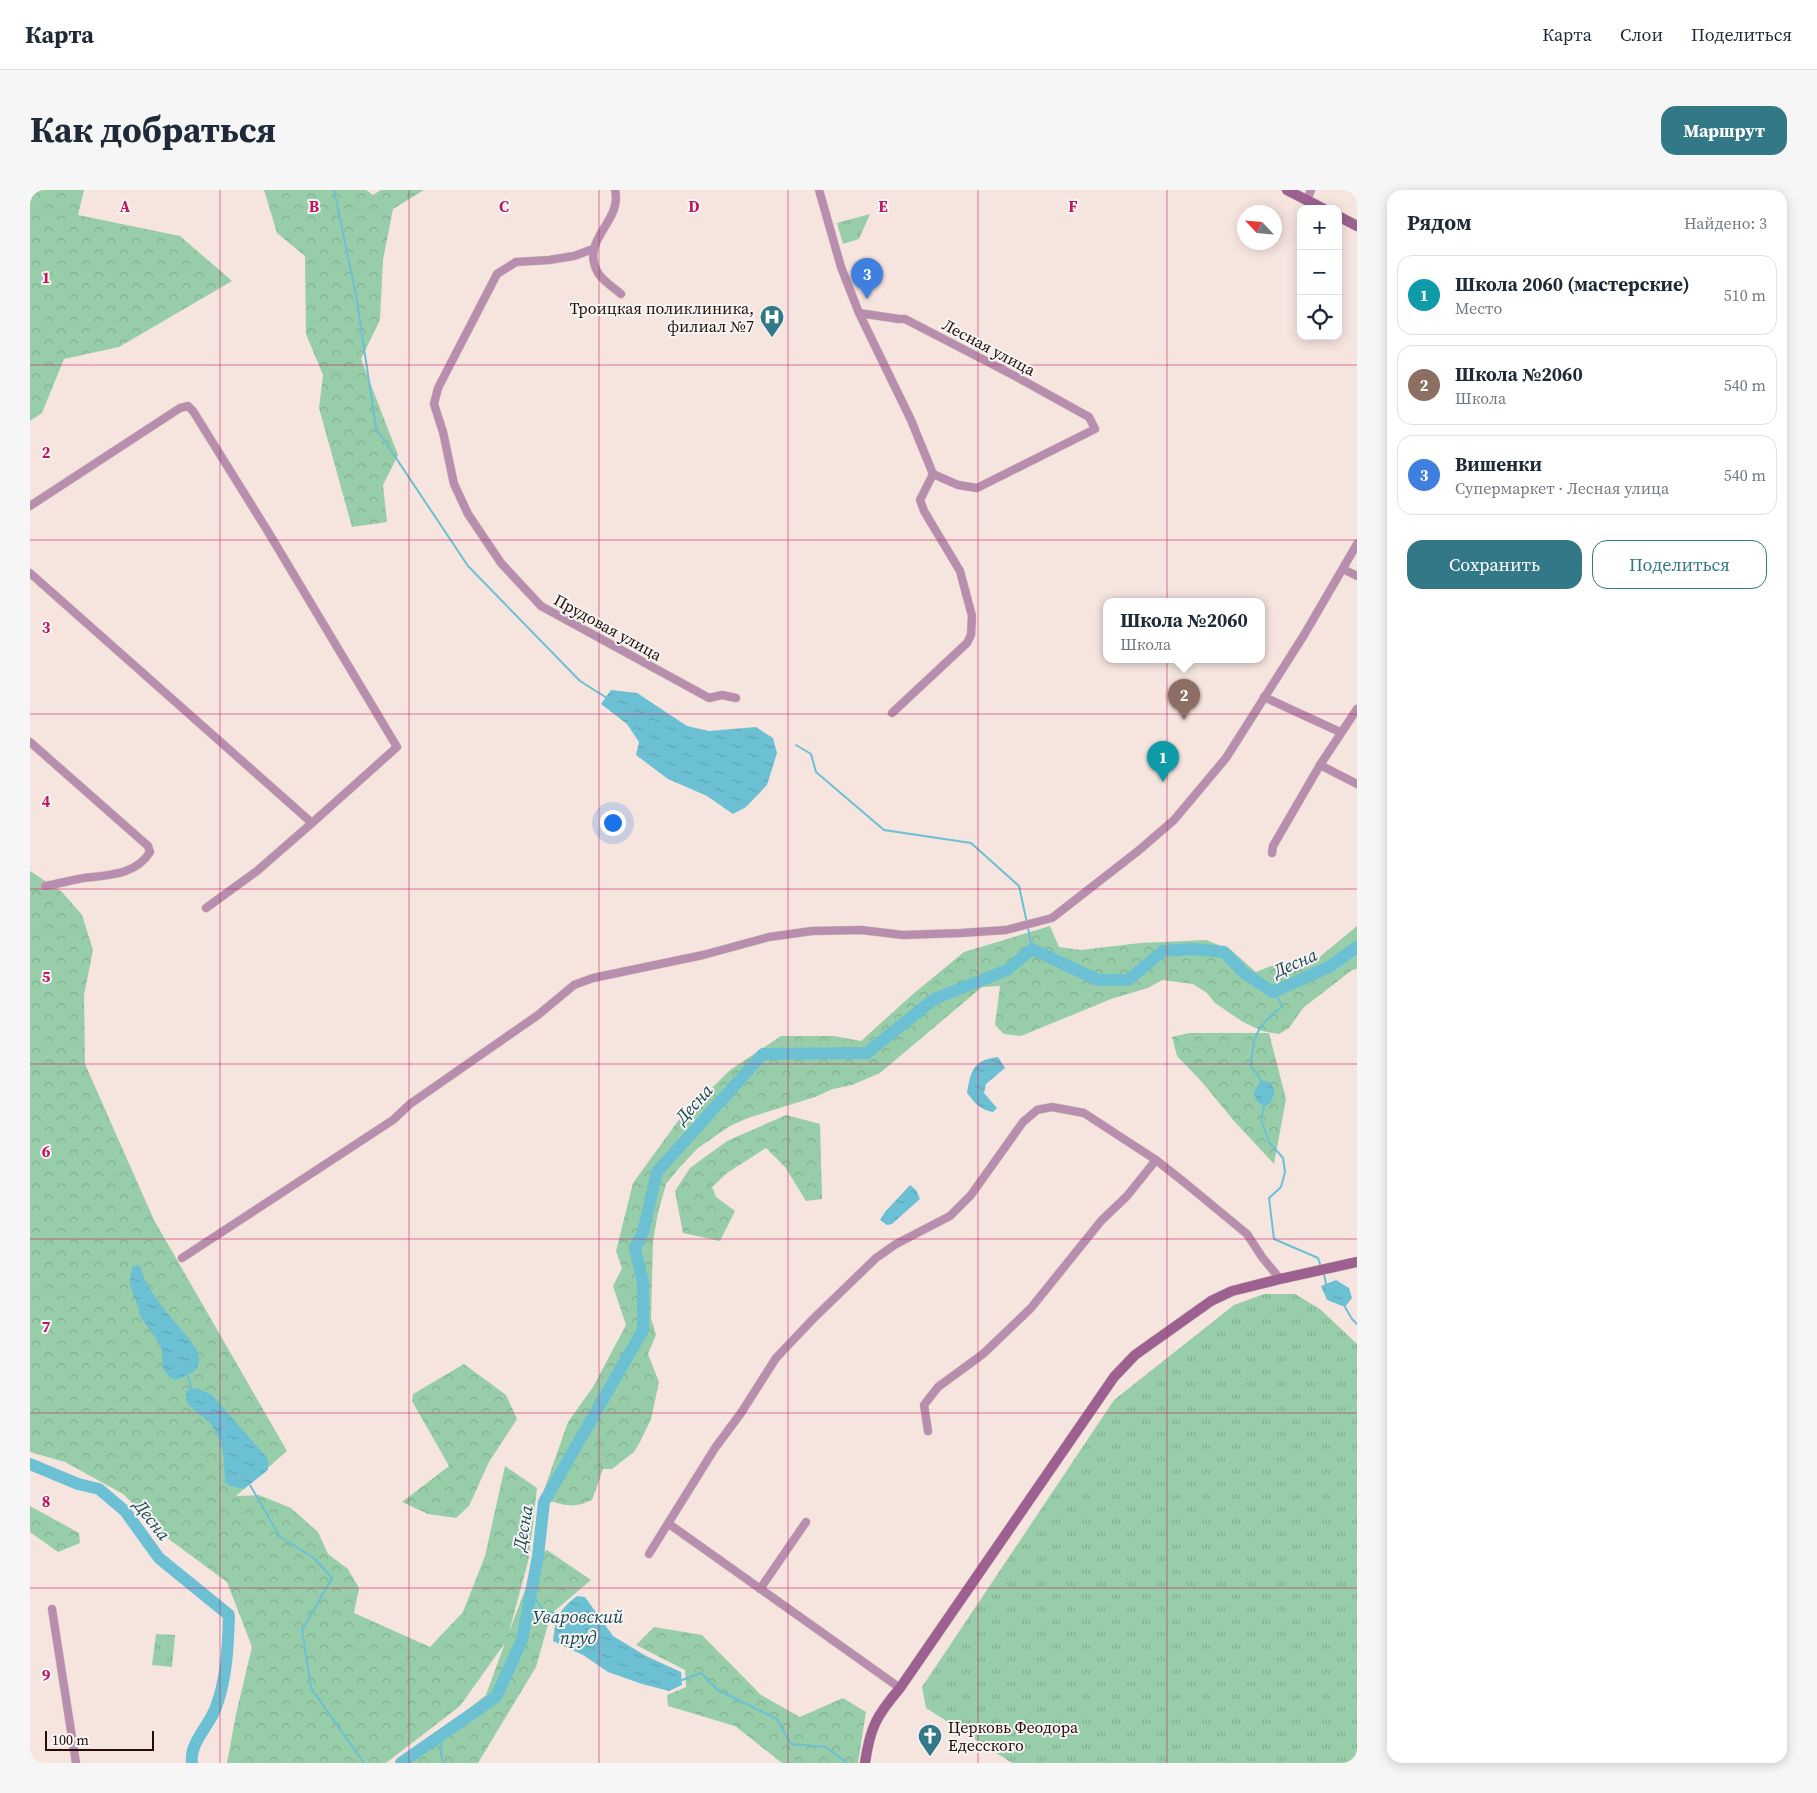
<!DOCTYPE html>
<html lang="ru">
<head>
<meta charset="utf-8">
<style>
  body { margin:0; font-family:"Source Serif 4",serif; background:#f6f6f7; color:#1f2937 }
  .controls { position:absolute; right:15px; top:15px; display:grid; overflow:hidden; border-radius:10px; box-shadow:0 2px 12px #0003 }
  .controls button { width:45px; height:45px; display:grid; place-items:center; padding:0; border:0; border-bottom:1px solid #e0e1e3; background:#fff; color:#1f2937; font:25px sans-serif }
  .compass { position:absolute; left:1207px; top:15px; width:45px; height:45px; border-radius:50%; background:#fff; box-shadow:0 2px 12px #0003; rotate:296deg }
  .scale { position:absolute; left:15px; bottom:12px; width:109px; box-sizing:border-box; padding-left:5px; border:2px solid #290b05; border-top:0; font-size:14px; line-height:18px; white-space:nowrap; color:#290b05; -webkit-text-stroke:4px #f5f5f5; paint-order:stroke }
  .you { position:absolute; left:582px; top:632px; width:18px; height:18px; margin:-12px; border:4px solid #fff; border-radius:50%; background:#1a73e8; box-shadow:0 0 0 8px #1a73e833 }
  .badge { display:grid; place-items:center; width:32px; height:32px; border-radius:50%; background:#337887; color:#fff; font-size:16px; font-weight:700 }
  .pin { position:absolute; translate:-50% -41px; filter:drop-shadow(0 1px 2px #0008) }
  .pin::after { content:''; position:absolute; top:26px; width:18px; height:15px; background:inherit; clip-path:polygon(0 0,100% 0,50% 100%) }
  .popup { position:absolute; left:1073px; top:408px; width:162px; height:65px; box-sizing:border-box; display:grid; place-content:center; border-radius:10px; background:#fff; filter:drop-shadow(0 1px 4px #0005); font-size:16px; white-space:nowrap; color:#747a83 }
  .popup b { font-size:19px; color:#1f2937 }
  .popup::after { content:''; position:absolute; left:50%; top:100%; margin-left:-10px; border:10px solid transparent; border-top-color:#fff }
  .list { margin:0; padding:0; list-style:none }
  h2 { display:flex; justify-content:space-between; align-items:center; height:65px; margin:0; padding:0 20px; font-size:21px }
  h2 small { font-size:16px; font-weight:400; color:#747a83 }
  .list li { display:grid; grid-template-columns:32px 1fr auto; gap:15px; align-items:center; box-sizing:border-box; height:80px; margin:0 10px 10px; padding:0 10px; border:1px solid #e0e1e3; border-radius:15px }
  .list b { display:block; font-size:19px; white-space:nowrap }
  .list p { margin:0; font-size:16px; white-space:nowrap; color:#747a83 }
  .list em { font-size:16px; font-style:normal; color:#747a83 }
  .actions { display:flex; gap:10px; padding:15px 20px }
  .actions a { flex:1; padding:11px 0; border:1px solid #337887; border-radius:15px; text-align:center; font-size:18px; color:#337887 }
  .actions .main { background:#337887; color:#fff }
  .icon { flex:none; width:28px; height:28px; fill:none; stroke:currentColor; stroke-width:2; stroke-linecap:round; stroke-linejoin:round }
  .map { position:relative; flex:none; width:1327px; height:1573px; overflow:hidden; border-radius:15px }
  header { display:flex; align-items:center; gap:30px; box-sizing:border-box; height:70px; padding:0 25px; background:#fff; border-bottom:1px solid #e0e1e3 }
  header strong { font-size:24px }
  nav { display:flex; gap:28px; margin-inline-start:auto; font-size:18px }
  .intro { display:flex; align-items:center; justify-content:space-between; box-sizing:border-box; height:120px; padding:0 30px }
  h1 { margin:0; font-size:35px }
  .button { padding:12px 22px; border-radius:15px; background:#337887; color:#fff; font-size:18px; font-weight:700 }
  main { display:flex; gap:30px; padding:0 30px }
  aside { flex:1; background:#fff; border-radius:15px; box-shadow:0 2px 12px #0003 }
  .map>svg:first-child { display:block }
  .grass { fill:url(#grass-tufts) }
  .forest { fill:url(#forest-crowns) }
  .water { fill:url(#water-ripples) }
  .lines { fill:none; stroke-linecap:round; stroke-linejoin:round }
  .stream { stroke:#6cc0d4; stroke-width:2 }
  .river { stroke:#6cc0d4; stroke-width:12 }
  .street-casing { stroke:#d5c1bc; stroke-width:9 }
  .secondary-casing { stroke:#d5c1bc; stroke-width:11 }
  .street { stroke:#b78ead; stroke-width:8 }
  .secondary { stroke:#9c6190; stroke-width:10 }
  .grid { fill:none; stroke:#c2185b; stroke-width:1; stroke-opacity:0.55 }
  .labels { text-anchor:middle; stroke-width:4; stroke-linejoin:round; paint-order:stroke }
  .poi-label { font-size:16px; fill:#290b05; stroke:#f5f5f5; text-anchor:end }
  .street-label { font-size:16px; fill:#290b05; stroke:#f5f5f5 }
  .water-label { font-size:18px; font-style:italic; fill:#1d444d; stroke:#f5f5f5 }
  .grid-label { font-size:16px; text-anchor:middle; font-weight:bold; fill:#c2185b; stroke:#f5f5f5; stroke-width:4; stroke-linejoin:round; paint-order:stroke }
</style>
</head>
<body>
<header>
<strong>Карта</strong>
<nav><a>Карта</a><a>Слои</a><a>Поделиться</a></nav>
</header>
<div class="intro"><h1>Как добраться</h1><a class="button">Маршрут</a></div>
<main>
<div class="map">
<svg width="1327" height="1573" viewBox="0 0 1327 1573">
  <defs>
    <pattern id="grass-tufts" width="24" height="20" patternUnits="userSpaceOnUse" patternTransform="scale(1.25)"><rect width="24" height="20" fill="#97cea9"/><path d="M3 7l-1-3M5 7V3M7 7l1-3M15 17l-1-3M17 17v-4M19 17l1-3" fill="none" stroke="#82b090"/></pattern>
    <pattern id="forest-crowns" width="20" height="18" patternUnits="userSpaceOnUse" patternTransform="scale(1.25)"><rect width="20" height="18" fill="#97cea9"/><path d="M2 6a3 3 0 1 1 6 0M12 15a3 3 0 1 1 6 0" fill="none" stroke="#82b090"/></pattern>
    <pattern id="water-ripples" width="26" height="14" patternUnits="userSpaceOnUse" patternTransform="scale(1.25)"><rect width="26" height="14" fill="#6cc0d4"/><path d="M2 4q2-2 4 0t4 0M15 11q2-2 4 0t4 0" fill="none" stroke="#5ea4b4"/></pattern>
  </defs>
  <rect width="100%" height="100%" fill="#f6e4df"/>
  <g class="grass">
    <polygon points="840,24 829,49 813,54 807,33"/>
    <polygon points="1234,1104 1265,1104 1290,1119 1327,1154 1327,1573 982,1573 896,1518 892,1497 1084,1210 1204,1115"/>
    <polygon points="126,1444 145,1445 142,1477 122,1475"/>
  </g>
  <g class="forest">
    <polygon points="0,0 54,0 48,25 150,46 202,91 89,157 34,169 12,223 0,231"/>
    <polygon points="234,0 336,0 343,5 351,0 394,0 363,19 353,70 350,130 331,169 368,265 353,295 357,332 322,337 289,218 293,185 276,144 275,66 247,43"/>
    <polygon points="0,681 32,702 52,725 63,760 54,805 55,874 124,1030 257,1261 206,1306 229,1305 261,1318 288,1342 298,1364 318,1379 329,1398 324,1423 400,1457 433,1422 455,1366 475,1276 507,1298 499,1368 479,1442 508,1366 517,1360 561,1390 521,1424 506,1477 448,1573 370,1573 456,1505 475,1453 430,1516 356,1573 197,1573 206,1524 222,1457 197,1392 140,1350 93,1304 35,1272 0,1262"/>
    <path d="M1020,736L1029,757L1051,760L1110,753L1176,750L1201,760L1226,782L1246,774L1257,785L1286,770L1327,736V779L1322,780L1273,818L1259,838L1249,844L1232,841L1213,832L1185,813L1177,803L1163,794L1132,790L1118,798L1081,809L991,846L974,844L965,835L970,796L952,797L850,883L822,895L803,899L785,907L718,928L700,936L668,958L650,977L636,994L628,1023L623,1051L621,1128L626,1145L618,1164L629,1192L621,1229L611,1250L604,1262L582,1279H573L562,1310C542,1318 540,1316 519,1311L514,1300L538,1232L563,1197L596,1135L583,1096L592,1078L586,1061L603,993L648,931L700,880L751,846H804L831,851L883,804L934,762Z"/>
    <polygon points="1159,843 1239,843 1256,909 1244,974 1204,931 1172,892 1147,866 1142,847"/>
    <polygon points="756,925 790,934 792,1009 776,1011 755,977 736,958 697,983 682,997 686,1007 705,1021 690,1051 653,1043 645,1001 660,978 697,951"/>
    <polygon points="434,1174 476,1205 487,1229 459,1272 439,1316 426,1328 398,1324 372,1312 419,1276 382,1211 383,1204"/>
    <polygon points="0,1316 49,1343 50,1353 28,1362 0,1342"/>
    <polygon points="624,1437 672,1445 731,1505 770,1527 813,1508 836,1522 828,1573 752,1573 705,1536 638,1516 637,1505 656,1497 655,1480 606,1455"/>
  </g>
  <g class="water">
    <polygon points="581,500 607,503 657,536 679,541 726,537 743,548 747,563 737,595 716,617 703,624 677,606 638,589 606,565 609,552 597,534 571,514"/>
    <path d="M968,867L975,878L956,894L954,903L967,918L963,922C950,920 945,913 937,903C941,880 943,870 968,867Z"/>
    <polygon points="1231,890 1241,893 1245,903 1240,913 1234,917 1226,910 1224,902"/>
    <polygon points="880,995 886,1000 890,1009 862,1034 857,1035 850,1030 855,1022"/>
    <path d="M108,1075L111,1078C113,1092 134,1120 144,1131C151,1139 167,1156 169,1167C170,1169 168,1176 167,1178C163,1184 152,1187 146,1190C123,1178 138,1171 129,1154C124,1144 117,1137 111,1128C109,1124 109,1120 108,1117C102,1098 96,1096 103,1076Z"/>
    <polygon points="1306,1090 1319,1098 1322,1108 1315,1117 1297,1110 1291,1096"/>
    <path d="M166,1198L182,1205L238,1269V1280L214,1299L198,1295L195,1292C194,1269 195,1253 180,1233C172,1223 151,1217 157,1201Z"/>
    <path d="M547,1406L555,1407L583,1446L616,1466L651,1482L652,1495L639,1501L612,1494L578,1482L553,1465L523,1451C526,1427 528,1421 547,1406Z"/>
  </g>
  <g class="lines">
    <g class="stream">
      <polyline points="304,0 326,105 346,238 438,376 550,491 577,508"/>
      <polyline points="766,555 781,564 786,582 854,640 941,653 989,696 997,733"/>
      <polyline points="998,738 1002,759"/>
      <path d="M1231,890L1221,876C1223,846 1227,835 1252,817L1245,801"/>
      <polyline points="1234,917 1231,930 1239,952 1253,968 1255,982 1251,997 1239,1008 1244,1049 1288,1068 1291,1077"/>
      <polyline points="1294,1084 1296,1094"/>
      <polyline points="1315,1117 1322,1129 1327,1134"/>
      <polyline points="157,1184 162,1200"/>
      <polyline points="220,1295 250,1347 284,1368 302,1388 272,1440 281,1498 334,1573"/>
      <polyline points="501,1403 514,1421 529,1424"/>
      <polyline points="652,1490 671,1483 688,1500 747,1529 761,1554 796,1557 817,1573"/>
      <polyline points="412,1544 411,1564 413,1573"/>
    </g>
    <g class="river">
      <path d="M0,1274L48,1294L69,1299L95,1321L129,1368L199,1425C198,1455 197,1488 186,1517C180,1535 159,1553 162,1573"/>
      <polyline points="371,1573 466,1507 492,1450 508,1366 514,1312 613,1140 613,1093 605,1058 613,1042 627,982 733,864 837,863 904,809 977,780 1002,759 1068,790 1098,790 1133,761 1163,759 1194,762 1214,783 1243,802 1299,777 1327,757"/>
    </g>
    <defs>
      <g id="street">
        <path d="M585,0C593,32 549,49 568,83C573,91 584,98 591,104"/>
        <polyline points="789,0 811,77 829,123 869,129 875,129 983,185 1059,227 1065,239 947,298 928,295 903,284 890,310 894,321 930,381 942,426 941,445 937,453 862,523"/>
        <polyline points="1277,10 1281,0"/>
        <polyline points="563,59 544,66 519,70 486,72 467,84 408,198 404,214 413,242 424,294 438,324 471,373 511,416 679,508 692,505 706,508"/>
        <polyline points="829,123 881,230 903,284"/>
        <polyline points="0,316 150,218 158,216 163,221 237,340 367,557 282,633 0,383"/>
        <polyline points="1313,379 1327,386"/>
        <polyline points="1234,507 1310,542"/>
        <path d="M0,552L118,656L120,662C106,685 78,685 54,688C41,690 28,694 15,696"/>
        <polyline points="1290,575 1327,594"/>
        <polyline points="1242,663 1243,656 1290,575 1327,519"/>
        <polyline points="176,718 227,681 282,633"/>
        <polyline points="152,1068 363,930 380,914 508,825 544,795 563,788 673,765 739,747 782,741 831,740 873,745 931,743 976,740 1022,728 1108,661 1144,630 1196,568 1274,445 1327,354"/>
        <polyline points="898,1241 894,1215 908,1197 953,1164 1001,1118 1071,1031 1097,1006 1126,970"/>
        <polyline points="639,1334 870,1498"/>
        <polyline points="619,1364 685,1258 711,1223 746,1168 784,1128 846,1068 866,1054 920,1026 941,1005 993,932 1007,920 1022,917 1054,923 1126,970 1154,992 1217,1044 1232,1067 1250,1089"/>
        <polyline points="730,1399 776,1332"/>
        <polyline points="22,1419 46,1573"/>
      </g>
      <g id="secondary">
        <polyline points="1257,0 1294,19"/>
        <polyline points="1308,26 1327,36"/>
        <path d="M835,1573C840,1537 847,1525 870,1498L1084,1187L1105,1165L1181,1111L1202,1101L1250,1089L1327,1072"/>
      </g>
    </defs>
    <use href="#street" class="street-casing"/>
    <use href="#secondary" class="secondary-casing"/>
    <use href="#street" class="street"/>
    <use href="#secondary" class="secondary"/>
  </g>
  <path class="grid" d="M190,0V1573M379,0V1573M569,0V1573M758,0V1573M948,0V1573M1137,0V1573M0,175H1327M0,350H1327M0,524H1327M0,699H1327M0,874H1327M0,1049H1327M0,1223H1327M0,1398H1327"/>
  <defs>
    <symbol id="hospital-pin" viewBox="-11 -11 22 30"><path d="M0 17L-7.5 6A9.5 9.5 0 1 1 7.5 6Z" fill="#337887" stroke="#f5f5f5"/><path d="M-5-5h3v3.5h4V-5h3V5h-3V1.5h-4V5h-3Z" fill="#fff"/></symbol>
    <symbol id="church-pin" viewBox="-11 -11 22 30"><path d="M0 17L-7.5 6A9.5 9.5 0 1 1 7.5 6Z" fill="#337887" stroke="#f5f5f5"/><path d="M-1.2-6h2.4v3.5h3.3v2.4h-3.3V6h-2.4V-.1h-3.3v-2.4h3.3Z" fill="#fff"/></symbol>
  </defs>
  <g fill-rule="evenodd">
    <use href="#hospital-pin" x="728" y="113" width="28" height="38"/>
    <use href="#church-pin" x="886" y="1532" width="28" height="38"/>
  </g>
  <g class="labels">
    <g class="poi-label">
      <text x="724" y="124">Троицкая поликлиника,<tspan x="724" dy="18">филиал №7</tspan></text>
      <text x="918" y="1543" text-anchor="start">Церковь Феодора<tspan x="918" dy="18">Едесского</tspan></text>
    </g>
    <g class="street-label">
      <text transform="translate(959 157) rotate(28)" y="6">Лесная улица</text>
      <text transform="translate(578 437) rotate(29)" y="6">Прудовая улица</text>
    </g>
    <g class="water-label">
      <text transform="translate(1265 773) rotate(-24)" y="6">Десна</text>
      <text transform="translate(664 914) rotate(-48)" y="6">Десна</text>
      <text transform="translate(122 1330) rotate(52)" y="6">Десна</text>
      <text transform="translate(493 1338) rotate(-80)" y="6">Десна</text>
      <text x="548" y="1433">Уваровский<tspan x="548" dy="21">пруд</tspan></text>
    </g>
  </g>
  <g class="grid-label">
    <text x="95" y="22">A</text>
    <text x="284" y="22">B</text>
    <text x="474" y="22">C</text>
    <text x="664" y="22">D</text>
    <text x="853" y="22">E</text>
    <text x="1043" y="22">F</text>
    <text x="16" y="93">1</text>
    <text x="16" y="268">2</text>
    <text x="16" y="443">3</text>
    <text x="16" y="617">4</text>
    <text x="16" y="792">5</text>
    <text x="16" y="967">6</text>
    <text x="16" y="1142">7</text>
    <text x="16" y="1317">8</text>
    <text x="16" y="1491">9</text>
  </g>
</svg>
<div class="controls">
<button>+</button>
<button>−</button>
<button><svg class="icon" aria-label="locate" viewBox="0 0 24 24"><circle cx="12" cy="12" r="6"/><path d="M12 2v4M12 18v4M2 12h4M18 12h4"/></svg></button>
</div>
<svg class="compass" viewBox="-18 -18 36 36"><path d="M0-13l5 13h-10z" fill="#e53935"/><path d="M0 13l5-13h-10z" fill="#747a83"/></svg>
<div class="scale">100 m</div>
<div class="you"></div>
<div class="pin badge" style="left:1133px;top:592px;background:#0f9aa8">1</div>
<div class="pin badge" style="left:1154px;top:530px;background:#8d6e63">2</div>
<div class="popup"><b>Школа №2060</b>Школа</div>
<div class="pin badge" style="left:837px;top:109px;background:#3f7fe0">3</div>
</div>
<aside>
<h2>Рядом<small>Найдено: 3</small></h2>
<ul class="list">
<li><span class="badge" style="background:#0f9aa8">1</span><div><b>Школа 2060 (мастерские)</b><p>Место</p></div><em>510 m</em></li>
<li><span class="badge" style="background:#8d6e63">2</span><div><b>Школа №2060</b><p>Школа</p></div><em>540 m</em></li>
<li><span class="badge" style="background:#3f7fe0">3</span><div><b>Вишенки</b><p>Супермаркет · Лесная улица</p></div><em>540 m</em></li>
</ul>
<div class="actions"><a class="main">Сохранить</a><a>Поделиться</a></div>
</aside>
</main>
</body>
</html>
